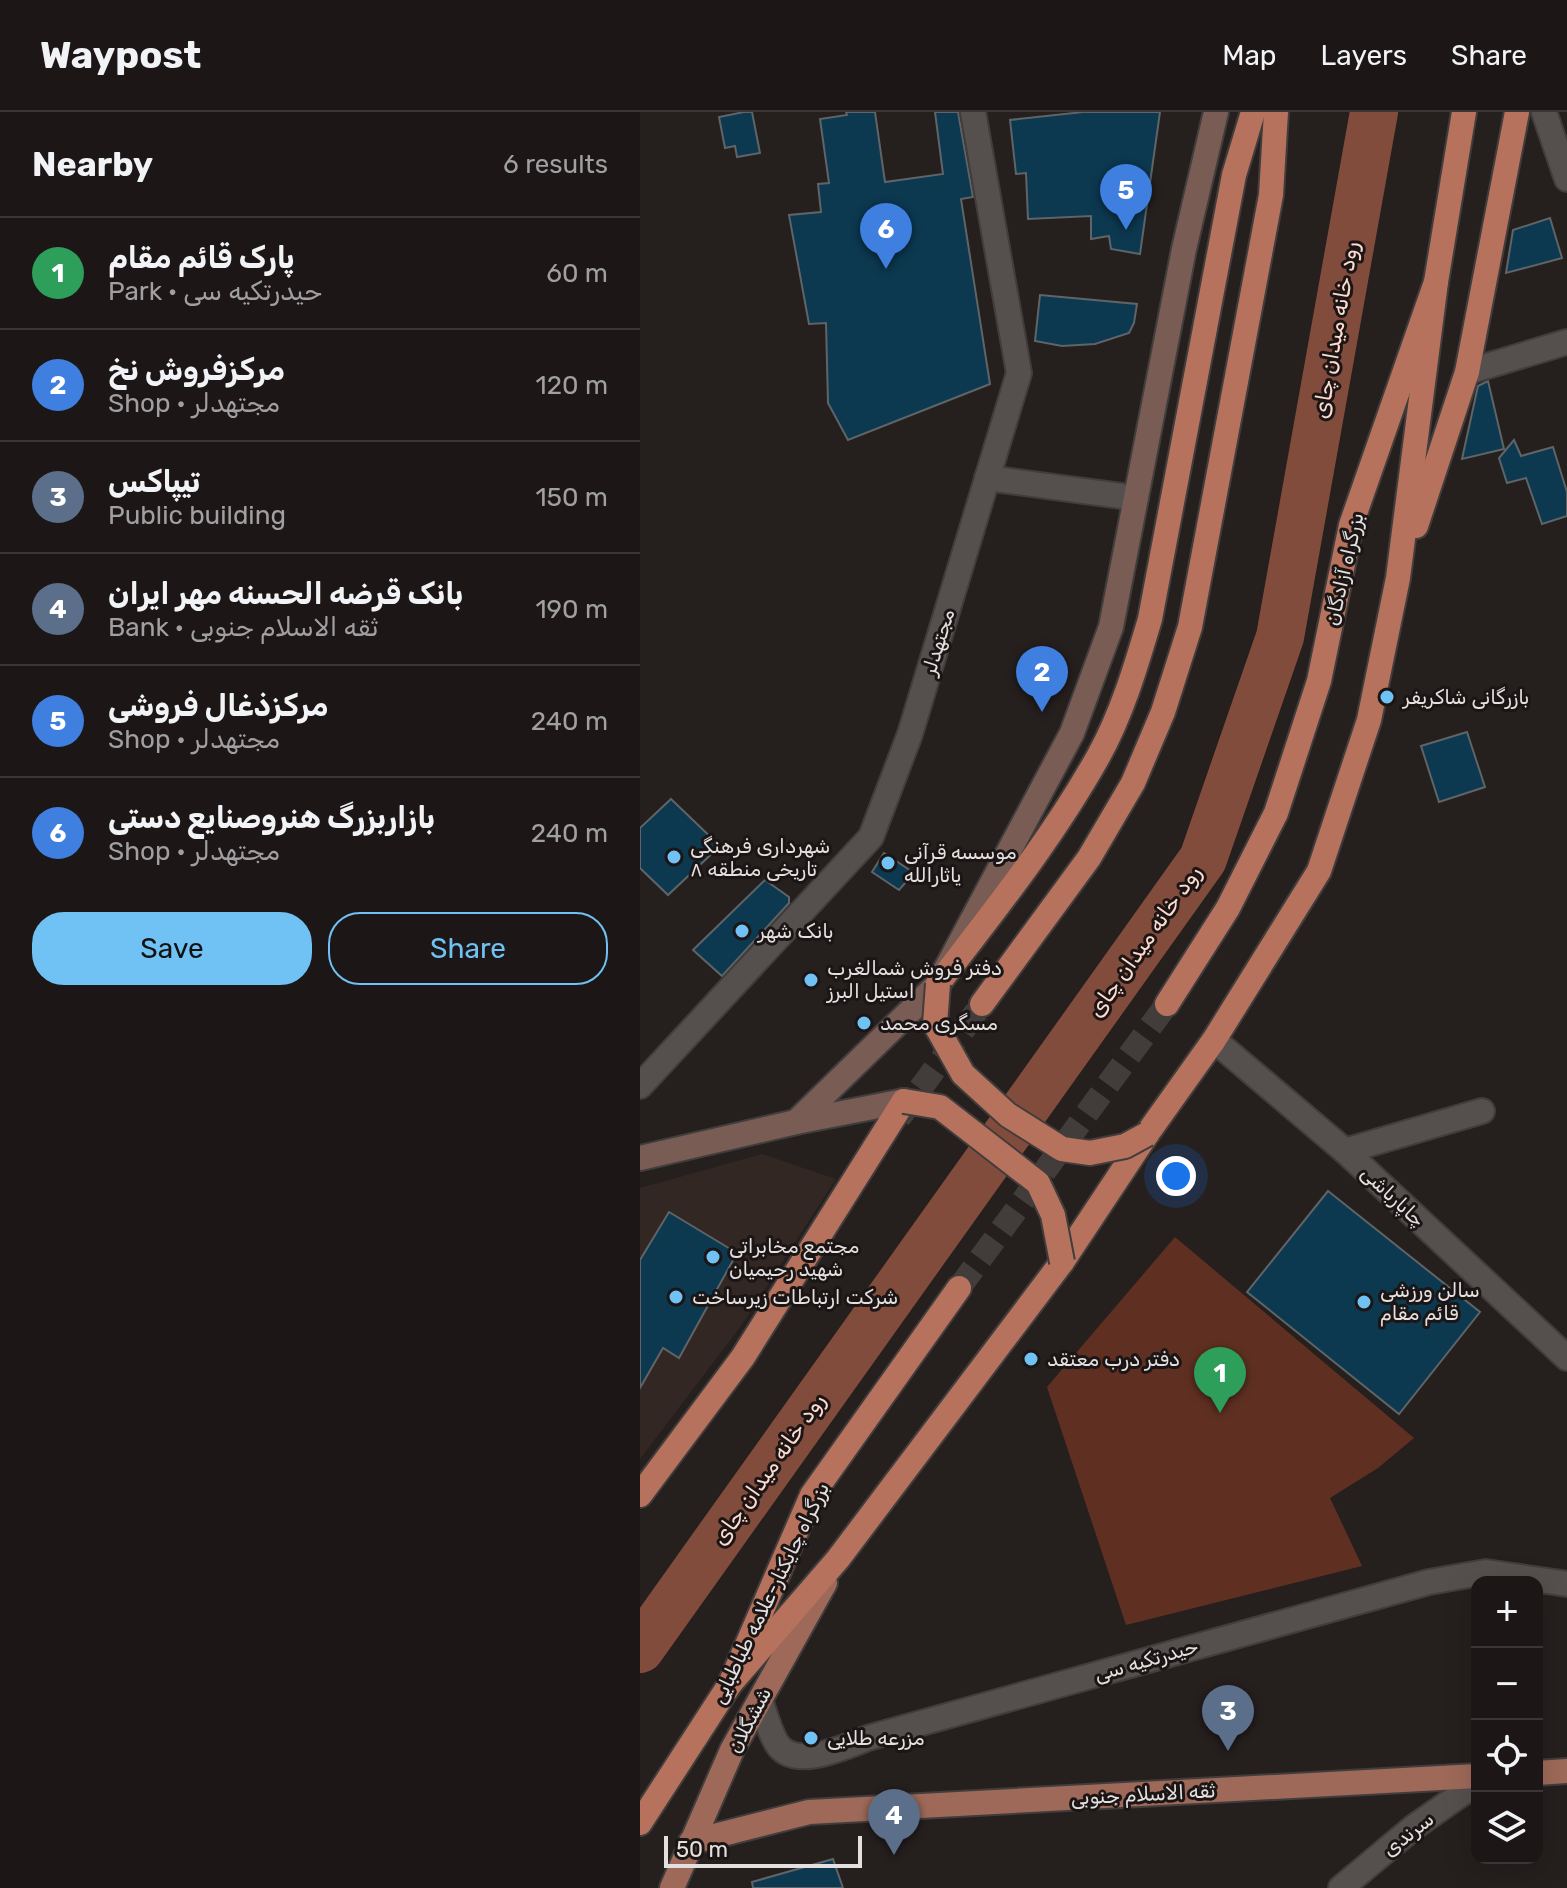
<!DOCTYPE html>
<html lang="en">
<head>
<meta charset="utf-8">
<style>
  body { margin:0; font-family:Rubik,Cairo,sans-serif; background:#25201f; color:#f1f3f6 }
  .controls { position:absolute; right:24px; bottom:24px; display:grid; overflow:hidden; border-radius:16px; box-shadow:0 8px 32px #0002 }
  .controls button { width:72px; height:72px; display:grid; place-items:center; padding:0; border:0; border-bottom:2px solid #3a3635; background:#1c1716; color:#f1f3f6; font:40px sans-serif }
  .scale { position:absolute; left:24px; bottom:20px; width:198px; box-sizing:border-box; padding-left:8px; border:4px solid #e4e0df; border-top:0; font-size:22px; line-height:28px; white-space:nowrap; color:#e4e0df; -webkit-text-stroke:6px #1b1615; paint-order:stroke }
  .you { position:absolute; left:536px; top:1064px; width:28px; height:28px; margin:-20px; border:6px solid #fff; border-radius:50%; background:#1a73e8; box-shadow:0 0 0 12px #1a73e833 }
  .badge { display:grid; place-items:center; width:52px; height:52px; border-radius:50%; background:#70c1f4; color:#fff; font-size:26px; font-weight:700 }
  .pin { position:absolute; translate:-50% -66px; filter:drop-shadow(0 2px 4px #0008) }
  .pin::after { content:''; position:absolute; top:42px; width:28px; height:24px; background:inherit; clip-path:polygon(0 0,100% 0,50% 100%) }
  .list { margin:0; padding:0; list-style:none }
  h2 { display:flex; justify-content:space-between; align-items:center; height:104px; margin:0; padding:0 32px; font-size:34px }
  h2 small { font-size:26px; font-weight:400; color:#a09fa1 }
  .list li { display:grid; grid-template-columns:52px 1fr auto; gap:24px; align-items:center; box-sizing:border-box; height:112px; padding:0 32px; border-top:2px solid #3a3635 }
  .list b { display:block; font-size:30px; white-space:nowrap }
  .list p { margin:0; font-size:26px; white-space:nowrap; color:#a09fa1 }
  .list em { font-size:26px; font-style:normal; color:#a09fa1 }
  .actions { display:flex; gap:16px; padding:24px 32px }
  .actions a { flex:1; padding:18px 0; border:2px solid #70c1f4; border-radius:32px; text-align:center; font-size:28px; color:#70c1f4 }
  .actions .main { background:#70c1f4; color:#111 }
  .icon { flex:none; width:44px; height:44px; fill:none; stroke:currentColor; stroke-width:2; stroke-linecap:round; stroke-linejoin:round }
  .map { position:relative; flex:none; width:927px; height:1776px; overflow:hidden }
  header { display:flex; align-items:center; gap:48px; box-sizing:border-box; height:112px; padding:0 40px; background:#1c1716; border-bottom:2px solid #3a3635 }
  header strong { font-size:38px }
  nav { display:flex; gap:44px; margin-inline-start:auto; font-size:28px }
  main { display:flex }
  aside { flex:1; background:#1c1716 }
  .map>svg:first-child { display:block }
  .built { fill:#332724 }
  .green { fill:#5f3022 }
  .lines { fill:none; stroke-linecap:round; stroke-linejoin:round }
  .river { stroke:#824c3c; stroke-width:48 }
  .building { fill:#0c3850; stroke:#5e6467; stroke-width:2 }
  .trunk-tunnel { stroke:#423c3b; stroke-width:24; stroke-dasharray:24 12; stroke-linecap:butt }
  .minor-casing { stroke:#413d3c; stroke-width:28 }
  .secondary-casing { stroke:#413d3c; stroke-width:28 }
  .primary-casing { stroke:#413d3c; stroke-width:28 }
  .trunk-casing { stroke:#413d3c; stroke-width:28 }
  .minor { stroke:#554f4e; stroke-width:24 }
  .secondary { stroke:#795c54; stroke-width:24 }
  .primary { stroke:#9e6959; stroke-width:24 }
  .trunk { stroke:#b6725d; stroke-width:24 }
  .trunk-bridge-casing { stroke:#413d3c; stroke-width:28; stroke-linecap:butt }
  .trunk-bridge { stroke:#b6725d; stroke-width:24 }
  .poi-dot { fill:#70c1f4; stroke:#1b1615; stroke-width:3 }
  .labels { text-anchor:middle; stroke-width:6; stroke-linejoin:round; paint-order:stroke }
  .street-label { font-size:20px; fill:#e4e0df; stroke:#1b1615 }
  .poi-label { font-size:20px; fill:#e4e0df; stroke:#1b1615; text-anchor:start }
  .water-label { font-size:22px; font-style:italic; fill:#fedacf; stroke:#1b1615 }
</style>
</head>
<body>
<header>
<strong>Waypost</strong>
<nav><a>Map</a><a>Layers</a><a>Share</a></nav>
</header>
<main>
<aside>
<h2>Nearby<small>6 results</small></h2>
<ul class="list">
<li><span class="badge" style="background:#2e9e5b">1</span><div><b>پارک قائم مقام</b><p>Park · حیدرتکیه سی</p></div><em>60 m</em></li>
<li><span class="badge" style="background:#3f7fe0">2</span><div><b>مرکزفروش نخ</b><p>Shop · مجتهدلر</p></div><em>120 m</em></li>
<li><span class="badge" style="background:#5c6f8a">3</span><div><b>تیپاکس</b><p>Public building</p></div><em>150 m</em></li>
<li><span class="badge" style="background:#5c6f8a">4</span><div><b>بانک قرضه الحسنه مهر ایران</b><p>Bank · ثقه الاسلام جنوبی</p></div><em>190 m</em></li>
<li><span class="badge" style="background:#3f7fe0">5</span><div><b>مرکزذغال فروشی</b><p>Shop · مجتهدلر</p></div><em>240 m</em></li>
<li><span class="badge" style="background:#3f7fe0">6</span><div><b>بازاربزرگ هنروصنایع دستی</b><p>Shop · مجتهدلر</p></div><em>240 m</em></li>
</ul>
<div class="actions"><a class="main">Save</a><a>Share</a></div>
</aside>
<div class="map">
<svg width="927" height="1776" viewBox="0 0 927 1776">
  <rect width="100%" height="100%" fill="#251f1e"/>
  <polygon class="built" points="122,1042 196,1067 101,1214 0,1347 0,1076"/>
  <polygon class="green" points="535,1125 774,1326 738,1356 690,1386 722,1454 486,1513 407,1275"/>
  <g class="lines">
    <polyline class="river" points="0,1537 563,747 640,525 734,0"/>
  </g>
  <g class="building">
    <polygon points="104,0 112,0 120,41 97,45 95,34 85,36 79,5"/>
    <polygon points="206,0 235,0 245,70 303,62 295,0 318,0 333,85 321,87 350,272 208,328 188,291 186,211 169,212 149,103 181,100 178,72 189,71 180,7 207,3"/>
    <polygon points="443,0 520,0 500,142 471,137 469,124 451,127 451,104 388,107 386,61 376,62 370,8"/>
    <polygon points="910,106 922,146 866,161 873,118"/>
    <polygon points="400,183 497,192 494,211 489,221 455,232 422,234 395,229"/>
    <polygon points="848,269 864,337 822,347 838,274"/>
    <polygon points="874,328 881,344 913,335 927,380 927,404 902,412 886,366 867,371 859,346"/>
    <polygon points="827,620 845,675 799,690 781,634"/>
    <polygon points="31,687 80,734 28,783 0,756 0,716"/>
    <polygon points="244,741 274,761 259,778 232,760"/>
    <polygon points="125,768 149,785 149,791 82,864 53,838"/>
    <polygon points="688,1079 840,1200 759,1302 607,1180"/>
    <polygon points="29,1100 97,1141 39,1246 23,1236 0,1276 0,1148"/>
    <polygon points="193,1747 203,1776 113,1776 112,1770"/>
  </g>
  <g class="lines">
    <g class="trunk-tunnel">
      <polyline points="259,1006 342,892"/>
      <polyline points="319,1176 527,892"/>
    </g>
    <defs>
      <g id="minor">
        <polyline points="904,0 927,67"/>
        <polyline points="827,260 927,230"/>
        <polyline points="347,366 496,386"/>
        <polyline points="574,928 705,1039 927,1246"/>
        <polyline points="0,974 231,725 270,622 379,261 333,0"/>
        <polyline points="705,1039 842,999"/>
        <path d="M120,1588C125,1602 129,1618 136,1630C153,1661 208,1633 231,1625L789,1470L846,1460L927,1472"/>
        <polyline points="701,1776 774,1715 837,1671"/>
      </g>
      <g id="secondary">
        <polyline points="156,1010 298,872 432,621 471,515 544,137 576,0"/>
        <polyline points="0,1046 156,1010 264,989"/>
      </g>
      <g id="primary">
        <polyline points="897,1661 927,1659"/>
        <polyline points="51,1730 169,1700 837,1664"/>
        <polyline points="32,1776 92,1638 185,1471"/>
      </g>
      <g id="trunk">
        <polyline points="776,414 827,260 877,0"/>
        <path d="M298,872C354,799 412,727 458,645C482,602 496,554 510,507L594,63L613,0"/>
        <polyline points="342,892 449,746 493,671 523,600 550,515 631,83 636,0"/>
        <polyline points="527,892 588,796 636,701 679,569 711,413 796,170 824,0"/>
        <polyline points="0,1383 103,1245 264,989"/>
        <polyline points="90,1572 198,1447 422,1150 507,1022 574,928 679,759 729,608 758,466 796,170"/>
        <polyline points="0,1711 90,1572 172,1383 319,1176"/>
      </g>
    </defs>
    <use href="#minor" class="minor-casing"/>
    <use href="#secondary" class="secondary-casing"/>
    <use href="#primary" class="primary-casing"/>
    <use href="#trunk" class="trunk-casing"/>
    <use href="#minor" class="minor"/>
    <use href="#secondary" class="secondary"/>
    <use href="#primary" class="primary"/>
    <use href="#trunk" class="trunk"/>
    <defs>
      <g id="trunk-bridge">
        <polyline points="298,872 295,912 323,962 368,1003 422,1037 450,1041 485,1034 507,1022"/>
        <polyline points="264,989 300,995 398,1071 413,1103 422,1150"/>
      </g>
    </defs>
    <use href="#trunk-bridge" class="trunk-bridge-casing"/>
    <use href="#trunk-bridge" class="trunk-bridge"/>
  </g>
  <g class="poi-dot">
    <circle cx="747" cy="585" r="8"/>
    <circle cx="34" cy="745" r="8"/>
    <circle cx="248" cy="751" r="8"/>
    <circle cx="102" cy="819" r="8"/>
    <circle cx="171" cy="868" r="8"/>
    <circle cx="224" cy="911" r="8"/>
    <circle cx="73" cy="1145" r="8"/>
    <circle cx="36" cy="1185" r="8"/>
    <circle cx="724" cy="1190" r="8"/>
    <circle cx="391" cy="1247" r="8"/>
    <circle cx="171" cy="1626" r="8"/>
  </g>
  <g class="labels">
    <g class="street-label">
      <text transform="translate(704 457) rotate(-77)" y="7">بزرگراه آزادگان</text>
      <text transform="translate(298 530) rotate(-73)" y="7">مجتهدلر</text>
      <text transform="translate(753 1084) rotate(43)" y="7">چاپارباشی</text>
      <text transform="translate(130 1481) rotate(-64)" y="7">بزرگراه چایکنار-علامه طباطبایی</text>
      <text transform="translate(506 1548) rotate(-16)" y="7">حیدرتکیه سی</text>
      <text transform="translate(109 1608) rotate(-62)" y="7">ششگلان</text>
      <text transform="translate(503 1682) rotate(-3)" y="7">ثقه الاسلام جنوبی</text>
      <text transform="translate(768 1722) rotate(-38)" y="7">سرندی</text>
    </g>
    <g class="poi-label">
      <text x="763" y="592">بازرگانی شاکریفر</text>
      <text x="50" y="741">شهرداری فرهنگی<tspan x="50" dy="23">تاریخی منطقه ۸</tspan></text>
      <text x="264" y="747">موسسه قرآنی<tspan x="264" dy="23">یاثارالله</tspan></text>
      <text x="118" y="826">بانک شهر</text>
      <text x="187" y="863">دفتر فروش شمالغرب<tspan x="187" dy="23">استیل البرز</tspan></text>
      <text x="240" y="918">مسگری محمد</text>
      <text x="89" y="1141">مجتمع مخابراتی<tspan x="89" dy="23">شهید رحیمیان</tspan></text>
      <text x="740" y="1185">سالن ورزشی<tspan x="740" dy="23">قائم مقام</tspan></text>
      <text x="52" y="1192">شرکت ارتباطات زیرساخت</text>
      <text x="407" y="1254">دفتر درب معتقد</text>
      <text x="187" y="1633">مزرعه طلایی</text>
    </g>
    <g class="water-label">
      <text transform="translate(695 218) rotate(-80)" y="8">رود خانه میدان چای</text>
      <text transform="translate(504 829) rotate(-55)" y="8">رود خانه میدان چای</text>
      <text transform="translate(128 1357) rotate(-55)" y="8">رود خانه میدان چای</text>
    </g>
  </g>
</svg>
<div class="controls">
<button>+</button>
<button>−</button>
<button><svg class="icon" aria-label="locate" viewBox="0 0 24 24"><circle cx="12" cy="12" r="6"/><path d="M12 2v4M12 18v4M2 12h4M18 12h4"/></svg></button>
<button><svg class="icon" aria-label="layers" viewBox="0 0 24 24"><path d="M12 4l9 5-9 5-9-5zM3 14l9 5 9-5"/></svg></button>
</div>
<div class="scale">50 m</div>
<div class="you"></div>
<div class="pin badge" style="left:580px;top:1301px;background:#2e9e5b">1</div>
<div class="pin badge" style="left:402px;top:600px;background:#3f7fe0">2</div>
<div class="pin badge" style="left:588px;top:1639px;background:#5c6f8a">3</div>
<div class="pin badge" style="left:254px;top:1743px;background:#5c6f8a">4</div>
<div class="pin badge" style="left:486px;top:118px;background:#3f7fe0">5</div>
<div class="pin badge" style="left:246px;top:157px;background:#3f7fe0">6</div>
</div>
</main>
</body>
</html>
